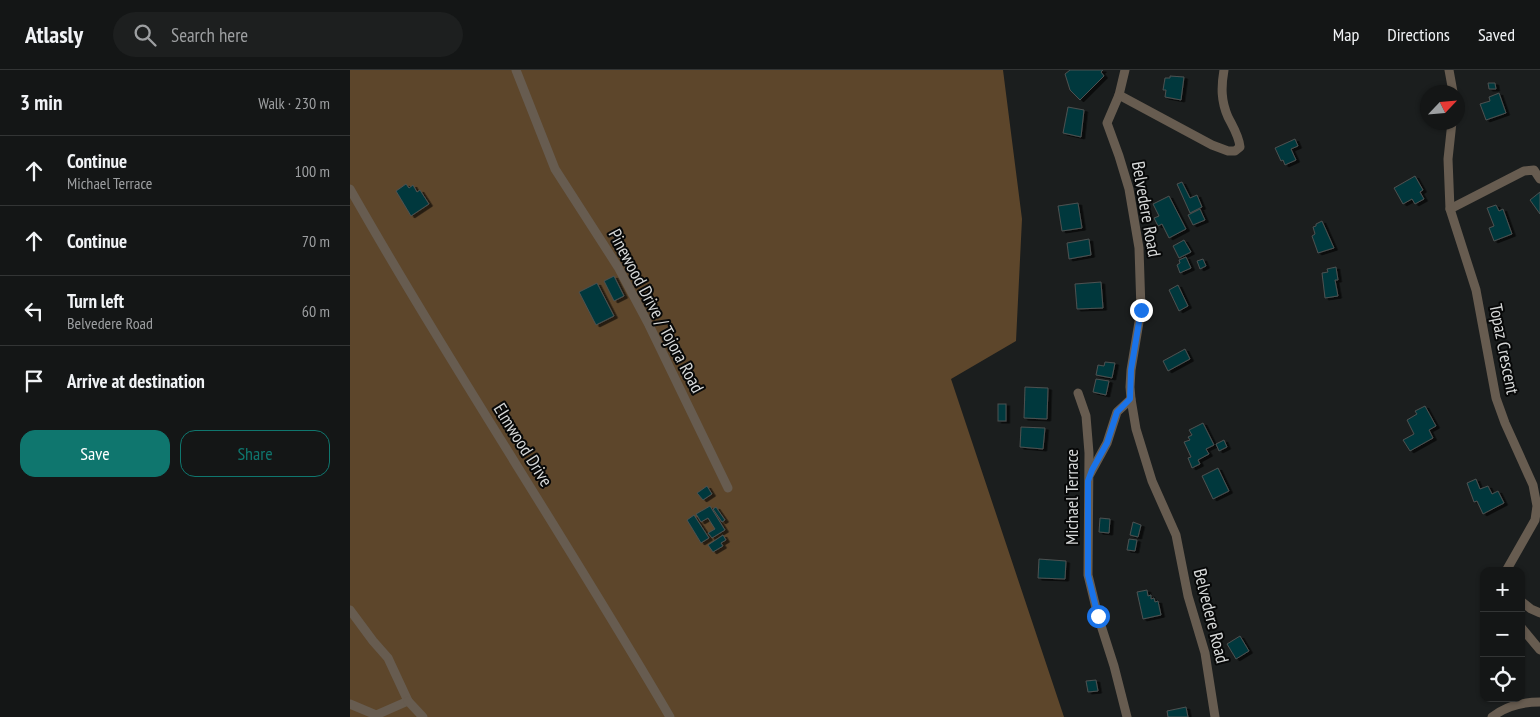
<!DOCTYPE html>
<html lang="en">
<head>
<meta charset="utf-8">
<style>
  body { margin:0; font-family:"PT Sans Narrow",sans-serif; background:#1d1f1f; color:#f1f3f6 }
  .controls { position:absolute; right:15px; bottom:15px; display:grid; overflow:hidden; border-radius:10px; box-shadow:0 1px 4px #0004 }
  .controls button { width:45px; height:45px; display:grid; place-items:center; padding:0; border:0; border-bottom:1px solid #333535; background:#141616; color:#f1f3f6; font:25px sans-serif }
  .compass { position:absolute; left:1070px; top:15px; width:45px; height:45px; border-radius:50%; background:#141616; box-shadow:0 1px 4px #0004; rotate:64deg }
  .stop { position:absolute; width:15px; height:15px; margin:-11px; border:4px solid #1a73e8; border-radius:50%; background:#fff }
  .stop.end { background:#1a73e8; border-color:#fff; box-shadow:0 1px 5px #0008 }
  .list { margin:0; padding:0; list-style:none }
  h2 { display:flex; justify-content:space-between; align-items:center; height:65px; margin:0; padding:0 20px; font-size:21px }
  h2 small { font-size:16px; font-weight:400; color:#9d9fa1 }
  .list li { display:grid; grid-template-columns:32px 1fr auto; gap:15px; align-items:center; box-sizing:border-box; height:70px; padding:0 20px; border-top:1px solid #333535 }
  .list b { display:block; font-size:19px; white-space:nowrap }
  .list p { margin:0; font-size:16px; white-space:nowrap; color:#9d9fa1 }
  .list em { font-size:16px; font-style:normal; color:#9d9fa1 }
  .actions { display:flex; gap:10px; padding:15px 20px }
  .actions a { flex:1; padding:11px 0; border:1px solid #0f766e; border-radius:15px; text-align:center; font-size:18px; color:#0f766e }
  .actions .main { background:#0f766e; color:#fff }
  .icon { flex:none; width:28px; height:28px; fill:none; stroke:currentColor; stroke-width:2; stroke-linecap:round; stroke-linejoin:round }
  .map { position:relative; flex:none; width:1190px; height:647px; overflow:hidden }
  header { display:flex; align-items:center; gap:30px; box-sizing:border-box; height:70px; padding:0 25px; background:#141616; border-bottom:1px solid #333535 }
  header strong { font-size:24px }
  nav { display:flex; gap:28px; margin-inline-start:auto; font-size:18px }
  .search { width:350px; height:45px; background:#1d1f1f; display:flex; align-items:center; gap:12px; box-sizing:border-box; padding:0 18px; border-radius:28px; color:#9d9fa1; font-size:19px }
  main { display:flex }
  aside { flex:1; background:#141616 }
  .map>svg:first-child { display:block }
  .forest { fill:#5d462b }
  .building { fill:#04393c; stroke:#4d5151; filter:url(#shadow) }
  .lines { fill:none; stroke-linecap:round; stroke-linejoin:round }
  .street { stroke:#675c50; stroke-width:9 }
  .route { stroke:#1a73e8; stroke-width:6 }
  .labels { text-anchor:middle; stroke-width:4; stroke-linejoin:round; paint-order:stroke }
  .street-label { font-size:18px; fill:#d6d8d8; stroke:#070808 }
</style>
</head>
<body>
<header>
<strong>Atlasly</strong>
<div class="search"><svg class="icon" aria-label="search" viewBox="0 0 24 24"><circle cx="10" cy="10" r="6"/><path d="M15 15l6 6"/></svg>Search here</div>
<nav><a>Map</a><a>Directions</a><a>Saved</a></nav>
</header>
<main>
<aside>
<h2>3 min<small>Walk · 230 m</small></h2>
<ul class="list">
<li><svg class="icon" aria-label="ahead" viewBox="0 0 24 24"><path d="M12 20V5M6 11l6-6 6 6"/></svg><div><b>Continue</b><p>Michael Terrace</p></div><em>100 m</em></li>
<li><svg class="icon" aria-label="ahead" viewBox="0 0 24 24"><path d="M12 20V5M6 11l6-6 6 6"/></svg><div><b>Continue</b></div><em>70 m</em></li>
<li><svg class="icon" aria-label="left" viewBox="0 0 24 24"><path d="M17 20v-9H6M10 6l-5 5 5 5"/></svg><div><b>Turn left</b><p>Belvedere Road</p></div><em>60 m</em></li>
<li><svg class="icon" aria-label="arrive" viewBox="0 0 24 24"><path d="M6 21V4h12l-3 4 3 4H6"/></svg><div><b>Arrive at destination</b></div></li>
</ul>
<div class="actions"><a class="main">Save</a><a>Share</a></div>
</aside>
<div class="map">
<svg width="1190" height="647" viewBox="0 0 1190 647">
  <defs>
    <filter id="shadow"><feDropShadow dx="3.5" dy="2" stdDeviation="0" flood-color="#0009"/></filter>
  </defs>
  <rect width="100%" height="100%" fill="#1b1e1e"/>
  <polygon class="forest" points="0,0 653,0 672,149 666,271 601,309 714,647 0,647"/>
  <g class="building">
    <polygon points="720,0 753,0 751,2 754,6 730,30 720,20 715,4"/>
    <polygon points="820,6 834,7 831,30 815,27 816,20 813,20 815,8 820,8"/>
    <polygon points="1138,13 1145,13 1146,19 1139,19"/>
    <polygon points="1149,23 1156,43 1136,50 1130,34 1140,31 1139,27"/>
    <polygon points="718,37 734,40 731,67 713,63"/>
    <polygon points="945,69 948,76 941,79 946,90 935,95 933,90 931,91 925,78"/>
    <polygon points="1065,106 1073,120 1070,122 1074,129 1065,134 1062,129 1053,134 1044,118"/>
    <polygon points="832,112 840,128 847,125 852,137 840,143 827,114"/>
    <polygon points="56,114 59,118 63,115 67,122 70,120 79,134 61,146 46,121"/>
    <polygon points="1190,122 1190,144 1180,130"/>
    <polygon points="819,126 836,159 819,168 812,154 808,156 804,148 809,146 803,134"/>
    <polygon points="728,133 732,158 712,161 708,136"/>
    <polygon points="1146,135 1149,141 1153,139 1162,164 1144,171 1139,158 1144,156 1137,138"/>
    <polygon points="850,139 855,150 843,155 838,145"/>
    <polygon points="972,151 984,178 968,183 962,166 965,164 963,157 966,156 966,154"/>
    <polygon points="739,169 741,185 719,189 717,173"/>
    <polygon points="834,170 841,182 829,188 823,176"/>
    <polygon points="836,187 841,198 830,203 827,195 830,193 829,190"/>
    <polygon points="853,189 856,196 850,199 847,191"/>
    <polygon points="986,197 988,210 985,210 988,226 975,228 972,203 978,202 977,199"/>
    <polygon points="264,206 274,226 264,231 254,211"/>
    <polygon points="751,212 753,238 727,239 725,214"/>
    <polygon points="247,213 264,246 246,255 229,222"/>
    <polygon points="828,215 838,236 829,241 819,220"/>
    <polygon points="835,279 840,289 818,301 813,291"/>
    <polygon points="755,292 765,293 762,308 746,305 748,295 754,296"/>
    <polygon points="746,309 759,311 756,325 743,322"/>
    <polygon points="675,317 698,318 697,349 674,348"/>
    <rect x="648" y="334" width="8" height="17"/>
    <polygon points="1075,336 1086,356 1079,360 1083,368 1060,381 1053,370 1064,364 1057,350 1067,344 1065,341"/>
    <polygon points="853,353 864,375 856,379 859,384 848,390 850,394 842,398 838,388 841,387 834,372 840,370 838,367 842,365 839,360"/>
    <polygon points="671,357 695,358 693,379 670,377"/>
    <polygon points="874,370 877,377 869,381 866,374"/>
    <polygon points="868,398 879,421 863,429 852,406"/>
    <polygon points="1126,409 1130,419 1138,416 1142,424 1148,421 1154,433 1133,444 1127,431 1124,432 1117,413"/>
    <polygon points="357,416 362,424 353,430 347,423"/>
    <polygon points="360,436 375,460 362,468 358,463 365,459 358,448 351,452 346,444"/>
    <polygon points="366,437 375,450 372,452 363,439"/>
    <polygon points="344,445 359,468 351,473 337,450"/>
    <polygon points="750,448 760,449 759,463 749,462"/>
    <polygon points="783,452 791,455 788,467 780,465"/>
    <polygon points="373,465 376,470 371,473 373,476 363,482 358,475"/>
    <polygon points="779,469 787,470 785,481 777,480"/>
    <polygon points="689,489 716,491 715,509 688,508"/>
    <polygon points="797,520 798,526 801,525 801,529 804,528 805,532 808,531 811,545 793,549 787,522"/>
    <polygon points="890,566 899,581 886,589 877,574"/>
    <polygon points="746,610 748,621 738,622 736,611"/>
    <polygon points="836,637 838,647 818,647 817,641"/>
  </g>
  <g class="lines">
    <g class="street">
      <polyline points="166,0 205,99 268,197 299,255 378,418"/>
      <polyline points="775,0 769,25 757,53 769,86 779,119 789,178 791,240 781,300 780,317 781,329 786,359 802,411 826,465 838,526 855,583 865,647"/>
      <polyline points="1099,0 1103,22"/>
      <path d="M769,25L862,75L878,81H885L890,77C889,66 883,57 878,47C871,31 871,17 874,0"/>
      <polyline points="1102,52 1098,89 1100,139 1126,220 1146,328 1155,353 1183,415 1187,436 1185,450 1156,501"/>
      <path d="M0,119C102,298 216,469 320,647"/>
      <polyline points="1100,139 1174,101 1184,100 1190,109"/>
      <polyline points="728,323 736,346 739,383 738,505 748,546 764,596 777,647"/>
      <polyline points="740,404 757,373 767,342 781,329"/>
      <polyline points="1171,531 1181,539 1190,543"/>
      <polyline points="0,540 23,571 38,588 58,631 26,645 0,634"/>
      <polyline points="1171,557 1190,580"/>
      <polyline points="58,631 73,647"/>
      <path d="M1142,647C1156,636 1172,632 1190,632"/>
    </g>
  </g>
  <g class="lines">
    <polyline class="route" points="748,546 738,505 738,411 742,400 757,373 767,342 780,329 781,300 791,240"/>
  </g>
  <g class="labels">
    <g class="street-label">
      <text transform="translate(796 139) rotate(80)" y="6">Belvedere Road</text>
      <text transform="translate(306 241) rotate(62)" y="6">Pinewood Drive / Tojora Road</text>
      <text transform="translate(1154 279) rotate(79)" y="6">Topaz Crescent</text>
      <text transform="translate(173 375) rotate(58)" y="6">Elmwood Drive</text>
      <text transform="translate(722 427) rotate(-90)" y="6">Michael Terrace</text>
      <text transform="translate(861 546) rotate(76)" y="6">Belvedere Road</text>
    </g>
  </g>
</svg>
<div class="controls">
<button>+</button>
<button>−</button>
<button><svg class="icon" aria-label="locate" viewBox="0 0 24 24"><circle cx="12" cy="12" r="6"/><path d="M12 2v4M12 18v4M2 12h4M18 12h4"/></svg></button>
</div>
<svg class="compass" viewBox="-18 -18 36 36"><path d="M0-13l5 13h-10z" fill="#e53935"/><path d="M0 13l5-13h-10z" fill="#9d9fa1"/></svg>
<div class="stop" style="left:748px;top:546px"></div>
<div class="stop end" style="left:791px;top:240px"></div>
</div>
</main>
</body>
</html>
